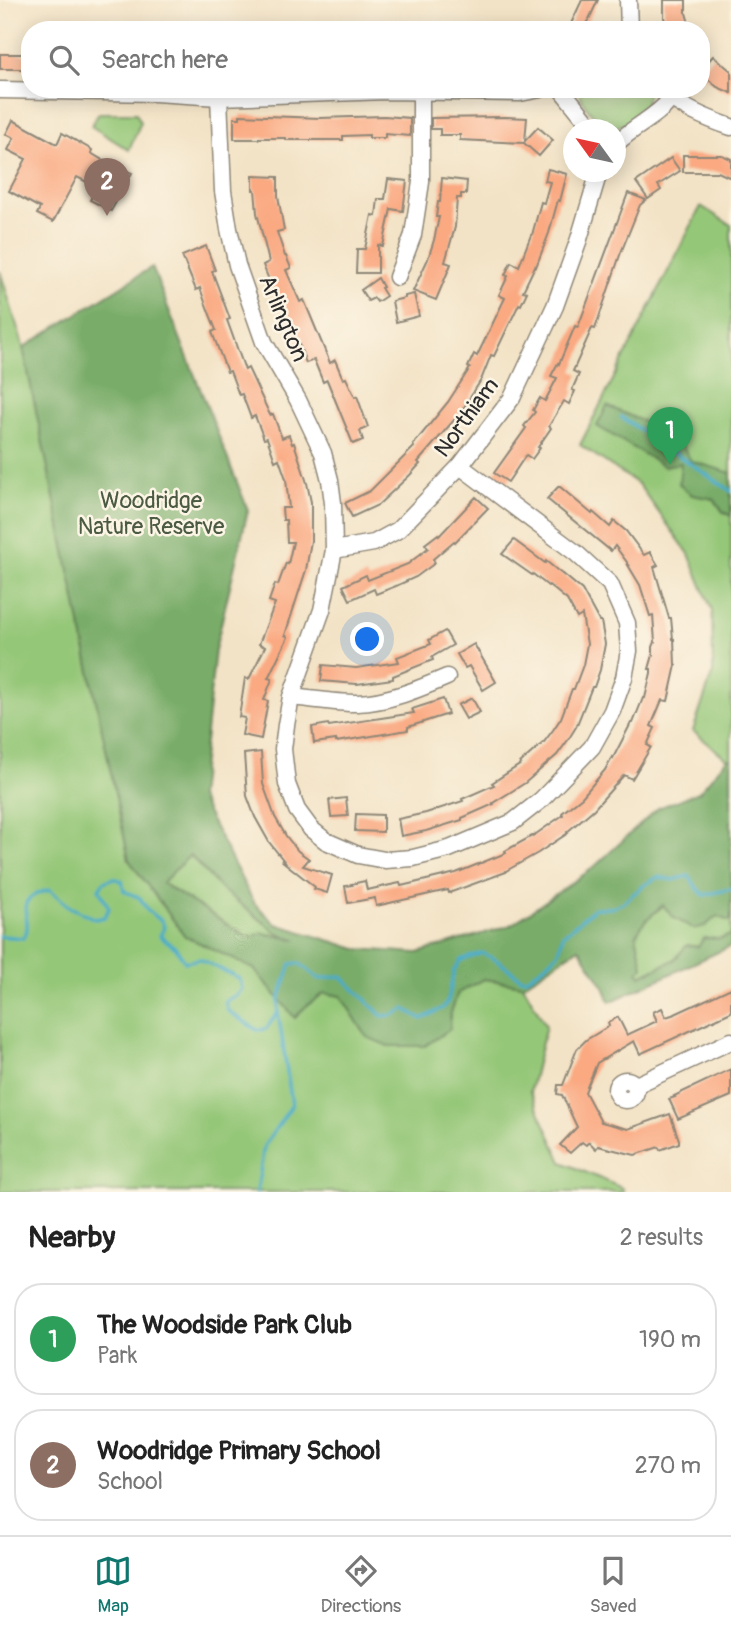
<!DOCTYPE html>
<html lang="en">
<head>
<meta charset="utf-8">
<style>
  body { margin:0; font-family:Pangolin,sans-serif; background:#f2f2f2; color:#222 }
  .compass { position:absolute; left:563px; top:119px; width:63px; height:63px; border-radius:50%; background:#fff; box-shadow:0 4px 18px #0003; rotate:303deg }
  .you { position:absolute; left:368px; top:640px; width:24px; height:24px; margin:-18px; border:5px solid #fff; border-radius:50%; background:#1a73e8; box-shadow:0 0 0 10px #1a73e833 }
  .badge { display:grid; place-items:center; width:46px; height:46px; border-radius:50%; background:#0f766e; color:#fff; font-size:23px; font-weight:700 }
  .pin { position:absolute; translate:-50% -58px; filter:drop-shadow(0 2px 4px #0008) }
  .pin::after { content:''; position:absolute; top:37px; width:24px; height:21px; background:inherit; clip-path:polygon(0 0,100% 0,50% 100%) }
  .list { margin:0; padding:0; list-style:none }
  h2 { display:flex; justify-content:space-between; align-items:center; height:91px; margin:0; padding:0 28px; font-size:30px }
  h2 small { font-size:23px; font-weight:400; color:#767676 }
  .list li { display:grid; grid-template-columns:46px 1fr auto; gap:21px; align-items:center; box-sizing:border-box; height:112px; margin:0 14px 14px; padding:0 14px; border:2px solid #e0e0e0; border-radius:28px }
  .list b { display:block; font-size:26px; white-space:nowrap }
  .list p { margin:0; font-size:23px; white-space:nowrap; color:#767676 }
  .list em { font-size:23px; font-style:normal; color:#767676 }
  .icon { flex:none; width:38px; height:38px; fill:none; stroke:currentColor; stroke-width:2; stroke-linecap:round; stroke-linejoin:round }
  .map { position:relative; flex:none; width:731px; height:1192px; overflow:hidden }
  .search { position:absolute; background:#fff; box-shadow:0 4px 18px #0003; left:21px; right:21px; top:21px; height:77px; display:flex; align-items:center; gap:18px; box-sizing:border-box; padding:0 24px; border-radius:28px; color:#767676; font-size:26px }
  .sheet { height:343px; background:#fff }
  nav { display:flex; justify-content:space-around; align-items:center; box-sizing:border-box; height:98px; border-top:2px solid #e0e0e0; background:#fff; font-size:19px; color:#767676 }
  nav a { display:grid; justify-items:center; gap:4px }
  nav .on { color:#0f766e }
  .map>svg:first-child { display:block }
  .green { fill:#95c778; stroke:#607952; stroke-width:2 }
  .forest { fill:#78ac68; stroke:#526c4a; stroke-width:2; fill-rule:evenodd }
  .lines { fill:none; stroke-linecap:round; stroke-linejoin:round }
  .stream { stroke:#49acc8; stroke-width:3.5 }
  .building { fill:#faa981 }
  .minor-casing { stroke:#8f8778; stroke-width:19 }
  .minor { stroke:#fff; stroke-width:16 }
  .labels { text-anchor:middle; stroke-width:5; stroke-linejoin:round; paint-order:stroke }
  .street-label { font-size:23px; fill:#2b2b2b; stroke:#fcf5e5 }
  .park-label { font-size:23px; fill:#4b5a42; stroke:#fcf5e5 }
</style>
</head>
<body>
<div class="map">
<svg width="731" height="1192" viewBox="0 0 731 1192">
  <rect width="100%" height="100%" fill="#fcf5e5"/>
  <filter id="ink" filterUnits="userSpaceOnUse"><feTurbulence type="fractalNoise" baseFrequency=".0143" numOctaves="2"/><feDisplacementMap in="SourceGraphic" scale="14" xChannelSelector="R" yChannelSelector="G"/><feConvolveMatrix kernelMatrix="1 2 1 2 8 2 1 2 1" color-interpolation-filters="sRGB"/></filter>
  <filter id="wash" filterUnits="userSpaceOnUse"><feTurbulence type="fractalNoise" baseFrequency=".00686" numOctaves="4" result="noise"/><feDisplacementMap in="SourceGraphic" scale="28" xChannelSelector="R" yChannelSelector="G"/><feGaussianBlur stdDeviation="1.57" result="paint"/><feColorMatrix in="noise" values="0 0 0 0 0 0 0 0 0 0 0 0 0 0 0 0 0 1.4 0 .05"/><feComposite in="paint" operator="in"/></filter>
  <g filter="url(#wash)">
    <rect width="100%" height="100%" fill="#f3e3c6"/>
    <g class="green">
      <path d="M578,89H647C652,104 630,127 615,127C600,128 581,103 578,89Z"/>
      <polygon points="99,113 136,113 141,122 129,150 91,126"/>
      <polygon points="701,206 731,225 731,759 727,759 693,731 713,672 712,610 689,554 638,484 580,445"/>
      <polygon points="0,271 22,342 129,860 185,936 254,969 295,1018 305,1007 324,993 341,996 367,1037 450,1015 458,993 484,979 523,985 546,1026 530,1092 562,1162 622,1188 624,1192 0,1192"/>
      <polygon points="190,855 220,888 279,934 315,943 263,933 254,936 246,936 162,883"/>
      <polygon points="664,905 675,918 705,926 717,916 728,921 731,920 731,935 720,939 704,938 698,947 687,945 674,960 640,976 638,972 643,967 636,935 644,922"/>
    </g>
    <g class="forest">
      <path d="M152,267L248,510L215,650L199,797L254,903L276,924L357,949L418,953L511,925L593,868L658,808L699,792L727,759H731V920L728,921L717,916L705,926L694,929L674,918L663,905L644,922L636,935L643,967L638,972L641,976L674,960L687,945L698,947L704,938L720,939L731,935V946L610,1002L604,987L579,948L523,985L484,979L458,993L450,1015V1029L425,1046H388L367,1037L341,996L324,993L305,1007L295,1018L254,969L185,936L129,860L23,348ZM190,855L220,888L279,934L297,940L262,933L254,936H246L162,883Z"/>
      <polygon points="607,406 677,436 691,461 731,473 731,516 723,512 714,499 692,495 679,484 681,463 664,466 597,426"/>
    </g>
    <g class="lines">
      <g class="stream">
        <polyline points="621,417 731,491"/>
        <path d="M0,936L24,938C36,917 7,899 50,890L70,907L95,919L105,917L109,908L99,889L104,882L113,878L122,881L124,891L140,898L148,911L162,921L164,928L160,936L176,948L185,962L200,959L240,979L242,989L237,995L225,1001L228,1011L257,1030L266,1029L278,1012L279,999L291,964L299,963L319,979L341,976L382,1016L393,1015L405,1009L422,1019L443,1008L448,1001L454,970L461,960L482,953L495,959L521,978H527L547,964L559,952L563,935L595,908H612L624,902L643,886L658,877L673,880L689,876L697,888L704,895L731,889"/>
        <polyline points="257,1192 264,1146 292,1105 278,1012"/>
      </g>
    </g>
    <g id="blocks">
      <g class="building">
        <polygon points="582,0 598,0 584,30 568,30"/>
        <polygon points="664,0 686,0 686,13 691,30 669,30 664,18"/>
        <rect x="0" y="54" width="30" height="15"/>
        <polygon points="713,56 731,71 731,93 717,87 701,73 701,69"/>
        <polygon points="240,115 320,118 384,116 410,118 410,136 385,134 385,138 369,138 369,135 343,136 343,140 286,140 286,138 259,138 259,139 234,139 234,118 240,118"/>
        <polygon points="505,117 527,118 525,141 538,127 553,140 539,156 524,143 460,140 460,135 440,135 440,129 431,129 431,118"/>
        <polygon points="13,120 57,144 62,133 92,150 91,153 106,162 132,173 111,211 90,200 97,187 77,177 53,222 37,214 40,208 9,191 26,159 8,150 14,138 6,134"/>
        <polygon points="683,155 722,155 731,159 731,178 718,172 683,172"/>
        <polygon points="671,158 680,171 658,185 661,190 648,199 636,182"/>
        <polygon points="548,169 567,174 560,201 558,200 549,233 536,267 535,266 523,291 527,292 521,305 519,304 494,356 491,355 481,380 461,412 418,462 420,464 410,475 378,505 352,517 345,503 370,491 414,447 413,445 448,402 470,368 468,367 474,354 477,356 505,298 499,295 508,276 505,275 511,262 519,266 531,235 532,235 541,202 544,203 550,182 545,181"/>
        <polygon points="253,176 278,177 278,196 284,230 277,232 285,256 286,256 291,268 286,270 300,302 304,300 330,363 335,360 343,379 346,378 355,397 357,396 368,427 360,431 363,440 353,444 327,380 323,382 314,360 306,363 281,298 277,300 263,265 269,262 257,213 255,190 253,190"/>
        <polygon points="442,178 467,181 466,194 461,194 461,198 457,198 455,227 445,262 451,264 436,300 413,291 428,259 434,240 439,217 436,217 438,202 440,202"/>
        <polygon points="388,179 407,181 403,211 391,209 383,246 378,245 378,273 356,273 357,249 365,249 372,215 376,216 378,199 385,199"/>
        <polygon points="628,193 646,200 640,205 620,255 595,329 592,328 573,371 579,374 572,390 575,391 569,404 564,401 549,426 551,428 538,447 540,448 532,459 526,455 508,482 494,473 526,428 524,426 535,412 533,410 540,398 545,401 557,378 551,376 558,363 559,364 575,326 578,327"/>
        <polygon points="206,246 215,270 212,271 230,319 227,320 245,370 248,368 270,415 273,414 282,438 289,435 292,444 294,443 307,483 311,502 311,541 306,570 285,635 288,637 268,678 272,679 264,700 268,701 261,739 242,735 245,718 239,717 245,678 249,679 265,647 259,644 275,603 269,601 275,584 278,585 286,563 288,564 293,542 287,542 286,520 283,520 282,508 289,508 286,479 279,459 275,461 267,438 264,439 255,416 251,418 242,394 239,395 230,371 227,372 212,332 216,330 205,302 200,288 196,290 182,256"/>
        <polygon points="378,278 383,287 381,288 386,296 377,302 374,298 368,301 361,290"/>
        <polygon points="414,294 419,316 396,322 392,301 405,298 405,296"/>
        <polygon points="559,486 592,514 593,512 610,527 614,521 626,531 644,555 650,552 658,565 654,567 669,618 671,618 673,639 674,639 675,665 676,665 668,701 662,700 651,726 655,728 647,745 651,747 632,779 624,775 594,809 567,832 568,833 538,853 506,871 506,872 449,893 448,890 376,906 375,898 348,903 345,886 352,885 351,884 365,881 367,890 400,883 401,886 456,873 506,853 505,851 536,834 563,815 562,813 582,797 605,770 612,757 613,758 631,723 633,723 643,698 645,698 651,673 651,669 649,669 653,655 653,647 655,642 653,615 650,616 640,585 628,565 629,565 615,546 611,551 547,499"/>
        <polygon points="476,497 488,508 455,542 454,541 433,559 435,563 416,577 396,586 376,594 374,589 350,600 343,586 366,575 368,580 408,564 428,548 425,544 438,534 439,536"/>
        <polygon points="514,540 545,563 546,561 563,575 563,574 582,590 599,621 601,621 605,644 600,670 594,687 592,687 576,727 568,740 557,755 525,783 493,803 494,804 462,818 462,820 426,831 401,836 398,819 426,813 463,801 462,799 494,785 492,783 521,764 520,763 544,742 553,730 561,718 572,689 574,689 583,665 587,644 582,615 577,618 567,600 549,585 548,586 533,574 532,575 502,554"/>
        <polygon points="445,631 453,645 432,657 433,660 393,676 393,679 357,684 321,681 323,665 356,668 399,662 397,657 431,644 429,640"/>
        <polygon points="474,644 496,682 483,690 469,666 465,668 457,654"/>
        <polygon points="472,698 480,712 466,719 458,705"/>
        <polygon points="443,699 448,714 408,727 408,730 336,742 336,740 314,743 312,727 328,724 329,726 414,713 412,709"/>
        <polygon points="261,752 263,784 275,817 286,836 298,851 309,859 303,866 332,875 327,893 314,889 315,887 281,860 284,861 269,842 255,817 247,796 244,754"/>
        <polygon points="346,798 348,816 331,817 329,800"/>
        <polygon points="356,814 383,815 383,832 355,831"/>
        <polygon points="731,988 731,1012 640,1054 634,1041 597,1063 585,1092 601,1122 628,1129 670,1114 679,1140 679,1143 660,1150 659,1147 635,1155 598,1146 596,1149 589,1142 586,1145 582,1142 570,1153 560,1145 577,1127 562,1095 557,1094 558,1085 563,1085 577,1049 586,1040 609,1026 608,1023 618,1017 627,1035 657,1021 653,1012 662,1008 666,1017 675,1014"/>
        <polygon points="731,1069 731,1096 678,1119 669,1099 675,1097 674,1096"/>
      </g>
    </g>
  </g>
  <g filter="url(#ink)">
    <use href="#blocks" fill-opacity="0" stroke="#8f8778" stroke-width="2"/>
    <g class="lines">
      <defs>
        <g id="minor">
          <polyline points="628,0 629,30"/>
          <polyline points="561,89 594,130"/>
          <path d="M660,89C681,108 705,118 731,127"/>
          <polyline points="0,90 155,93 219,97 387,91 520,93 541,89"/>
          <polyline points="219,97 223,191 229,229 237,265 264,342 298,400 323,453 330,480 333,503 334,550 322,610 291,697 286,725 283,749 287,784 297,810 311,829 326,841 358,855 385,860 413,858 449,849 513,822 541,800 592,747 612,711 624,678 629,651 627,623 610,584 576,553 460,466"/>
          <path d="M616,144C632,127 656,118 671,99"/>
          <polyline points="397,277 413,235 421,182 421,92"/>
          <polyline points="334,550 374,543 398,530 460,466 512,398 555,306 579,239 599,172"/>
          <path d="M291,697C313,699 335,703 357,703C388,702 419,689 447,677"/>
          <circle cx="626" cy="1090" r="10"/>
          <polyline points="636,1085 731,1041"/>
        </g>
      </defs>
      <use href="#minor" class="minor-casing"/>
      <use href="#minor" class="minor"/>
    </g>
  </g>
  <g class="labels">
    <g class="street-label">
      <text transform="translate(284 318) rotate(67)" y="8">Arlington</text>
      <text transform="translate(466 417) rotate(-54)" y="8">Northiam</text>
    </g>
    <g class="park-label">
      <text x="151" y="508">Woodridge<tspan x="151" dy="26">Nature Reserve</tspan></text>
    </g>
  </g>
</svg>
<svg class="compass" viewBox="-18 -18 36 36"><path d="M0-13l5 13h-10z" fill="#e53935"/><path d="M0 13l5-13h-10z" fill="#767676"/></svg>
<div class="you"></div>
<div class="pin badge" style="left:670px;top:465px;background:#2e9e5b">1</div>
<div class="pin badge" style="left:107px;top:216px;background:#8d6e63">2</div>
<div class="search"><svg class="icon" aria-label="search" viewBox="0 0 24 24"><circle cx="10" cy="10" r="6"/><path d="M15 15l6 6"/></svg>Search here</div>
</div>
<section class="sheet">
<h2>Nearby<small>2 results</small></h2>
<ul class="list">
<li><span class="badge" style="background:#2e9e5b">1</span><div><b>The Woodside Park Club</b><p>Park</p></div><em>190 m</em></li>
<li><span class="badge" style="background:#8d6e63">2</span><div><b>Woodridge Primary School</b><p>School</p></div><em>270 m</em></li>
</ul>
</section>
<nav>
<a class="on"><svg class="icon" aria-label="map" viewBox="0 0 24 24"><path d="M3 6l6-2 6 2 6-2v14l-6 2-6-2-6 2zM9 4v14M15 6v14"/></svg>Map</a>
<a><svg class="icon" aria-label="directions" viewBox="0 0 24 24"><path d="M12 3l9 9-9 9-9-9zM9 14v-3h6M13 9l2 2-2 2"/></svg>Directions</a>
<a><svg class="icon" aria-label="saved" viewBox="0 0 24 24"><path d="M7 4h10v16l-5-4-5 4z"/></svg>Saved</a>
</nav>
</body>
</html>
